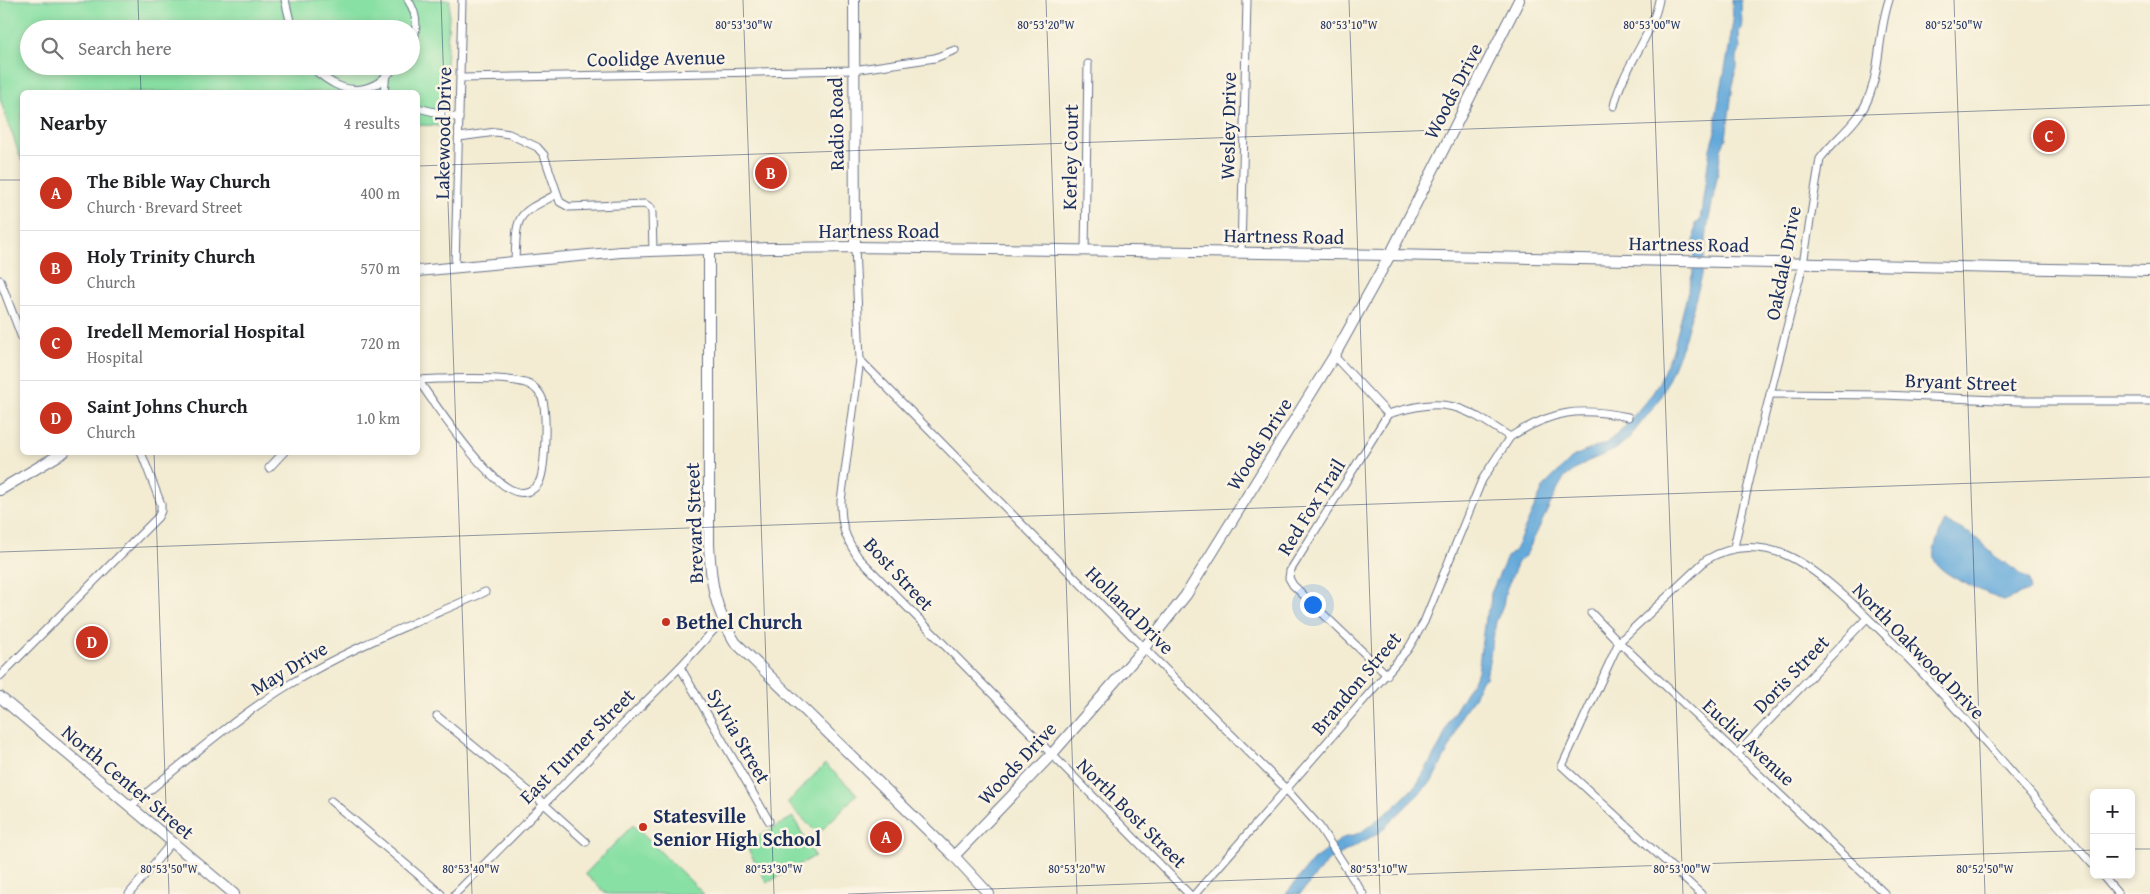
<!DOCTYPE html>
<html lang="en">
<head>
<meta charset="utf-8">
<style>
  body { margin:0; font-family:"Gentium Book Plus",serif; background:#f6f6f6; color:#202124 }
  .controls { position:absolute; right:15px; bottom:15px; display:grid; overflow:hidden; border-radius:8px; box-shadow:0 2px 8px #0003 }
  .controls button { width:45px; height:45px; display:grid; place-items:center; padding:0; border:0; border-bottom:1px solid #e0e0e0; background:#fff; color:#202124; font:25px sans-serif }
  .you { position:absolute; left:1312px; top:604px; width:18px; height:18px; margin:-12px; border:4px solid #fff; border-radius:50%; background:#1a73e8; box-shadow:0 0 0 8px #1a73e833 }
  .badge { display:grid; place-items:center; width:32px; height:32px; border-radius:50%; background:#c8321e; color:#fff; font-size:16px; font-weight:700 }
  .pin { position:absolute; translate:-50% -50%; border:2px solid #fff; box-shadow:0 1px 5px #0006 }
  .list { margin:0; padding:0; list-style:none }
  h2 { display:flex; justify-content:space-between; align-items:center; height:65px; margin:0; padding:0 20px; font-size:21px }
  h2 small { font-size:16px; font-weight:400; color:#757577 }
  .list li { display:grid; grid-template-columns:32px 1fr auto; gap:15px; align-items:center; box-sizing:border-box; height:75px; padding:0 20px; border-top:1px solid #e0e0e0 }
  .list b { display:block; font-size:19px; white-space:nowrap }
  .list p { margin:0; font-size:16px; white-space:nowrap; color:#757577 }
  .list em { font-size:16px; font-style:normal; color:#757577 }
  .icon { flex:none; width:28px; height:28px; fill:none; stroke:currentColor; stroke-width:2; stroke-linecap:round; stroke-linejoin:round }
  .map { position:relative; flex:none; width:2150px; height:894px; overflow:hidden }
  .search { position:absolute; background:#fff; box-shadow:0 2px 8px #0003; left:20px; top:20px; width:400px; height:55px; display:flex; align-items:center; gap:12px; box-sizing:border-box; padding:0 18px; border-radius:28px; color:#757577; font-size:19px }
  .panel { position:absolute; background:#fff; box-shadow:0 2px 8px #0003; left:20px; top:90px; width:400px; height:365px; border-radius:8px }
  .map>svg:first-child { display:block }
  .green { fill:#89e0a4; stroke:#528881; fill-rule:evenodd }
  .water { fill:#64a9da; stroke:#406c9c }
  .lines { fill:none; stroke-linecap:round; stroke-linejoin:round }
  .street-casing { stroke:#677187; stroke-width:9 }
  .secondary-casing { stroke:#677187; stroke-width:12 }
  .street { stroke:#fff; stroke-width:7 }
  .secondary { stroke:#fff; stroke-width:10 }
  .ticks { fill:none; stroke:#1b2f5e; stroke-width:1; stroke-opacity:0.45 }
  .poi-dot { fill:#c8321e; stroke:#fcf5e5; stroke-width:2 }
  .labels { text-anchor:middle; stroke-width:5; stroke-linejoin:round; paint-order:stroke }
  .street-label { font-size:20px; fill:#1b2f5e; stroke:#fcf5e5 }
  .poi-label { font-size:20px; font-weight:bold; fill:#1b2f5e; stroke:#fcf5e5; text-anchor:start }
  .ticks-label { font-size:12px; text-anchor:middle; fill:#1b2f5e; stroke:#fcf5e5; stroke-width:5; stroke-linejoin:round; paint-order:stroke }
</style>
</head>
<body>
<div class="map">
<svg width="2150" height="894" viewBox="0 0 2150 894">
  <rect width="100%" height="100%" fill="#fcf5e5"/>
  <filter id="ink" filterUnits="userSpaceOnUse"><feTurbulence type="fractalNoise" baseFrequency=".02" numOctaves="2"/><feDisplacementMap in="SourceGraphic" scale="10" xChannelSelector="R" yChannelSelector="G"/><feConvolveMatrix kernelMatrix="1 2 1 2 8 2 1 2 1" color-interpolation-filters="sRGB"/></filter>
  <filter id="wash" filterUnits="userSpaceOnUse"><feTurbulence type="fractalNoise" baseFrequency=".0096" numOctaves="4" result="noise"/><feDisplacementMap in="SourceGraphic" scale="20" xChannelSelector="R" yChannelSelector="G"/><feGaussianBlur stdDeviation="1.12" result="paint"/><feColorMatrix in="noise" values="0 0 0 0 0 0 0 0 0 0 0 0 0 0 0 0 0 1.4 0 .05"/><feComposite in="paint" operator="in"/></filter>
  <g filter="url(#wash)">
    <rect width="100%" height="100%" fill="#f3ecd3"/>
    <g class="green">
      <path d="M0,0H450L442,126L418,125V92H22V162L0,99ZM29,29H411V66H29Z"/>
      <polygon points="825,764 857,794 818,834 787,803"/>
      <polygon points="793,817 815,856 767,883 745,844"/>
      <polygon points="633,825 704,894 607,894 585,874"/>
    </g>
    <g class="water">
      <polygon points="1732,0 1741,0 1742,26 1739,32 1740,50 1737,57 1737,68 1734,77 1726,138 1721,149 1718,173 1708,224 1702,275 1685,338 1661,398 1629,438 1615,450 1586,462 1564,478 1558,488 1526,555 1518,562 1506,590 1503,605 1496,622 1486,678 1481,680 1474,698 1463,712 1452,743 1432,781 1380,832 1328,861 1300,894 1286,894 1313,860 1343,838 1360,833 1392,809 1417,784 1441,743 1449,721 1478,672 1485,617 1490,606 1491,593 1507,557 1515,550 1544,486 1574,456 1606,443 1621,431 1652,394 1658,384 1673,350 1693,272 1695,224 1700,221 1710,149 1716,128 1716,116 1729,48 1733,21"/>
      <path d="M1945,521L1974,536L1996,557L2028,579L2030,590L2003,601C1987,591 1937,576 1934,558C1932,548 1941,530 1945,521Z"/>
    </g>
  </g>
  <g filter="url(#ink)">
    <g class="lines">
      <defs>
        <g id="street">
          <polyline points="285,0 292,29"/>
          <path d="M408,0C420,18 416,32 411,52"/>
          <path d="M310,66C329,83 350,98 376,84C384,80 390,71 397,66"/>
          <polyline points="461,78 853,70 935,58 955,50"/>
          <polyline points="384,92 386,73"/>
          <path d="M1614,106C1622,69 1652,37 1659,0"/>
          <polyline points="418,108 459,118"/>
          <polyline points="459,137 496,132 509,134 537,147 544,155 560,202 569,207 645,204 651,208 652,213 653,251"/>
          <path d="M855,247L860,360L841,501C841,525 844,536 858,557L1189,894"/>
          <polyline points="1085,251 1088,64"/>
          <polyline points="1241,253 1247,0"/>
          <path d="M515,261C517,213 515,216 557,194"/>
          <polyline points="455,266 462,0"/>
          <polyline points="0,280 22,338"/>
          <path d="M1334,356L1388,414C1447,396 1461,405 1510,437C1553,410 1579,407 1628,417"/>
          <polyline points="860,360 1144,648 1286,789 1319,826 1363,894"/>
          <path d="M438,379C459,379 517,376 532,386C536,388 541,395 542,398C547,410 546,474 538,484C534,490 525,494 518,492C489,487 436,405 418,380Z"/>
          <polyline points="1770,394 1884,395 2018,401 2150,401"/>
          <polyline points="269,468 284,452"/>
          <path d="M1734,547L1760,434L1803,264L1820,159C1835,138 1858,124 1868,99C1881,68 1878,32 1889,0"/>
          <polyline points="1591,613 1619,642 1885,894"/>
          <polyline points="680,667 769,821"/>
          <polyline points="1387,675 1293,585 1289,578 1290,571 1388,414"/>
          <polyline points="0,676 158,517 161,511 161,504 141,452"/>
          <polyline points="437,716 543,803 586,842"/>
          <polyline points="1738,753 1867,618"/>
          <polyline points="331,801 441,894"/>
          <path d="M131,806C182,764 233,719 290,684C351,647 420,621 485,592"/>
          <polyline points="2102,875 2118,894"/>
          <polyline points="129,894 172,842"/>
          <polyline points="455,894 680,667 722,621"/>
          <polyline points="1195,894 1408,649 1424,622 1482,480 1510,437"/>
          <path d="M1701,894L1562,766L1619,642L1706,560C1732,544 1758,544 1786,555C1817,568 1853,604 1878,628C1954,702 2023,786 2094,866"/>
        </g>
        <g id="secondary">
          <polyline points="854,0 855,247"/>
          <path d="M709,249V544C711,583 714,608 735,642L954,856L989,894"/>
          <polyline points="418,271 621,252 709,249 855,247 1390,255 2150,271"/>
          <polyline points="0,490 64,452"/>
          <polyline points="0,697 234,894"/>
          <polyline points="954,856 1052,754 1144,648 1186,595 1334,356 1390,255 1519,0"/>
        </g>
      </defs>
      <use href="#street" class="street-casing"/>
      <use href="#secondary" class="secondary-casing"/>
      <use href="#street" class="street"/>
      <use href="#secondary" class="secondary"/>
    </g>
  </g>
  <path class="ticks" d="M138,0L139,29M441,0L472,894M743,0L774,894M1046,0L1077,894M1349,0L1380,894M1651,0L1683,894M1954,0L1985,894M140,66L141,92M418,166L2150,105M0,180H22M154,452L169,894M0,552L2150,477M2131,849H2150M848,894L2094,850"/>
  <g class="poi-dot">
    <circle cx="666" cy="622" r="5"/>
    <circle cx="643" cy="827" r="5"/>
  </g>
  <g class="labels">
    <g class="street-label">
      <text transform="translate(656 58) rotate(-1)" y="7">Coolidge Avenue</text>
      <text transform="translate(1453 91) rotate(-63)" y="7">Woods Drive</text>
      <text transform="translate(836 124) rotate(-91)" y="7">Radio Road</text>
      <text transform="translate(1228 126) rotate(-89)" y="7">Wesley Drive</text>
      <text transform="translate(443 133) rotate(-89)" y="7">Lakewood Drive</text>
      <text transform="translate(1070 157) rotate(-89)" y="7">Kerley Court</text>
      <text x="879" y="238">Hartness Road</text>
      <text transform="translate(1284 236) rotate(1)" y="7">Hartness Road</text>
      <text transform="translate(1689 244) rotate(1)" y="7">Hartness Road</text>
      <text transform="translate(1783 263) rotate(-79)" y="7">Oakdale Drive</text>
      <text transform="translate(1961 382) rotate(2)" y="7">Bryant Street</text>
      <text transform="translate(1259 444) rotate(-58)" y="7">Woods Drive</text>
      <text transform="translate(1311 507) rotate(-58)" y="7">Red Fox Trail</text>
      <text transform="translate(694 523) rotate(-92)" y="7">Brevard Street</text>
      <text transform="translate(899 574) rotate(47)" y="7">Bost Street</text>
      <text transform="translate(1130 610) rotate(45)" y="7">Holland Drive</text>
      <text transform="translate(1919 651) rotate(46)" y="7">North Oakwood Drive</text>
      <text transform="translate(289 668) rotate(-31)" y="7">May Drive</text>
      <text transform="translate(1791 674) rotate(-46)" y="7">Doris Street</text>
      <text transform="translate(1356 683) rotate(-50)" y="7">Brandon Street</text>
      <text transform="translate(739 736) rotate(60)" y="7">Sylvia Street</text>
      <text transform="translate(1749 742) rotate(43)" y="7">Euclid Avenue</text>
      <text transform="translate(577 746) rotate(-45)" y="7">East Turner Street</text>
      <text transform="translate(1017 763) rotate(-47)" y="7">Woods Drive</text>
      <text transform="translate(128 782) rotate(40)" y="7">North Center Street</text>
      <text transform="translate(1132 813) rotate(45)" y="7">North Bost Street</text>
    </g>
    <g class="poi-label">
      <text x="676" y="629">Bethel Church</text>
      <text x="653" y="823">Statesville<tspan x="653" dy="23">Senior High School</tspan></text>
    </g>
  </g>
  <g class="ticks-label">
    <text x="744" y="29">80°53'30"W</text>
    <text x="1046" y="29">80°53'20"W</text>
    <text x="1349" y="29">80°53'10"W</text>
    <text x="1652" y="29">80°53'00"W</text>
    <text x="1954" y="29">80°52'50"W</text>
    <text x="169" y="873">80°53'50"W</text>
    <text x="471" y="873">80°53'40"W</text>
    <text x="774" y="873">80°53'30"W</text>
    <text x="1077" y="873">80°53'20"W</text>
    <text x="1379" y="873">80°53'10"W</text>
    <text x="1682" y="873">80°53'00"W</text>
    <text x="1985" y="873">80°52'50"W</text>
  </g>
</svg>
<div class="controls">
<button>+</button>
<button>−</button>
</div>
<div class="you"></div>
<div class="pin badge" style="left:886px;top:837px">A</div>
<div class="pin badge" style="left:771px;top:173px">B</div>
<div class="pin badge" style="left:2049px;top:136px">C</div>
<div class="pin badge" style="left:92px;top:642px">D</div>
<div class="search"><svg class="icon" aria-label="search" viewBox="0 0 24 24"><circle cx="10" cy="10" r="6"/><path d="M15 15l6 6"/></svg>Search here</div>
<section class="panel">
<h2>Nearby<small>4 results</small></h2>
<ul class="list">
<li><span class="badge">A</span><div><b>The Bible Way Church</b><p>Church · Brevard Street</p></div><em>400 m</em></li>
<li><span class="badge">B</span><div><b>Holy Trinity Church</b><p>Church</p></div><em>570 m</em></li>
<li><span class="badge">C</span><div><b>Iredell Memorial Hospital</b><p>Hospital</p></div><em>720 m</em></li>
<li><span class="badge">D</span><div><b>Saint Johns Church</b><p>Church</p></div><em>1.0 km</em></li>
</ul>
</section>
</div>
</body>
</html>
